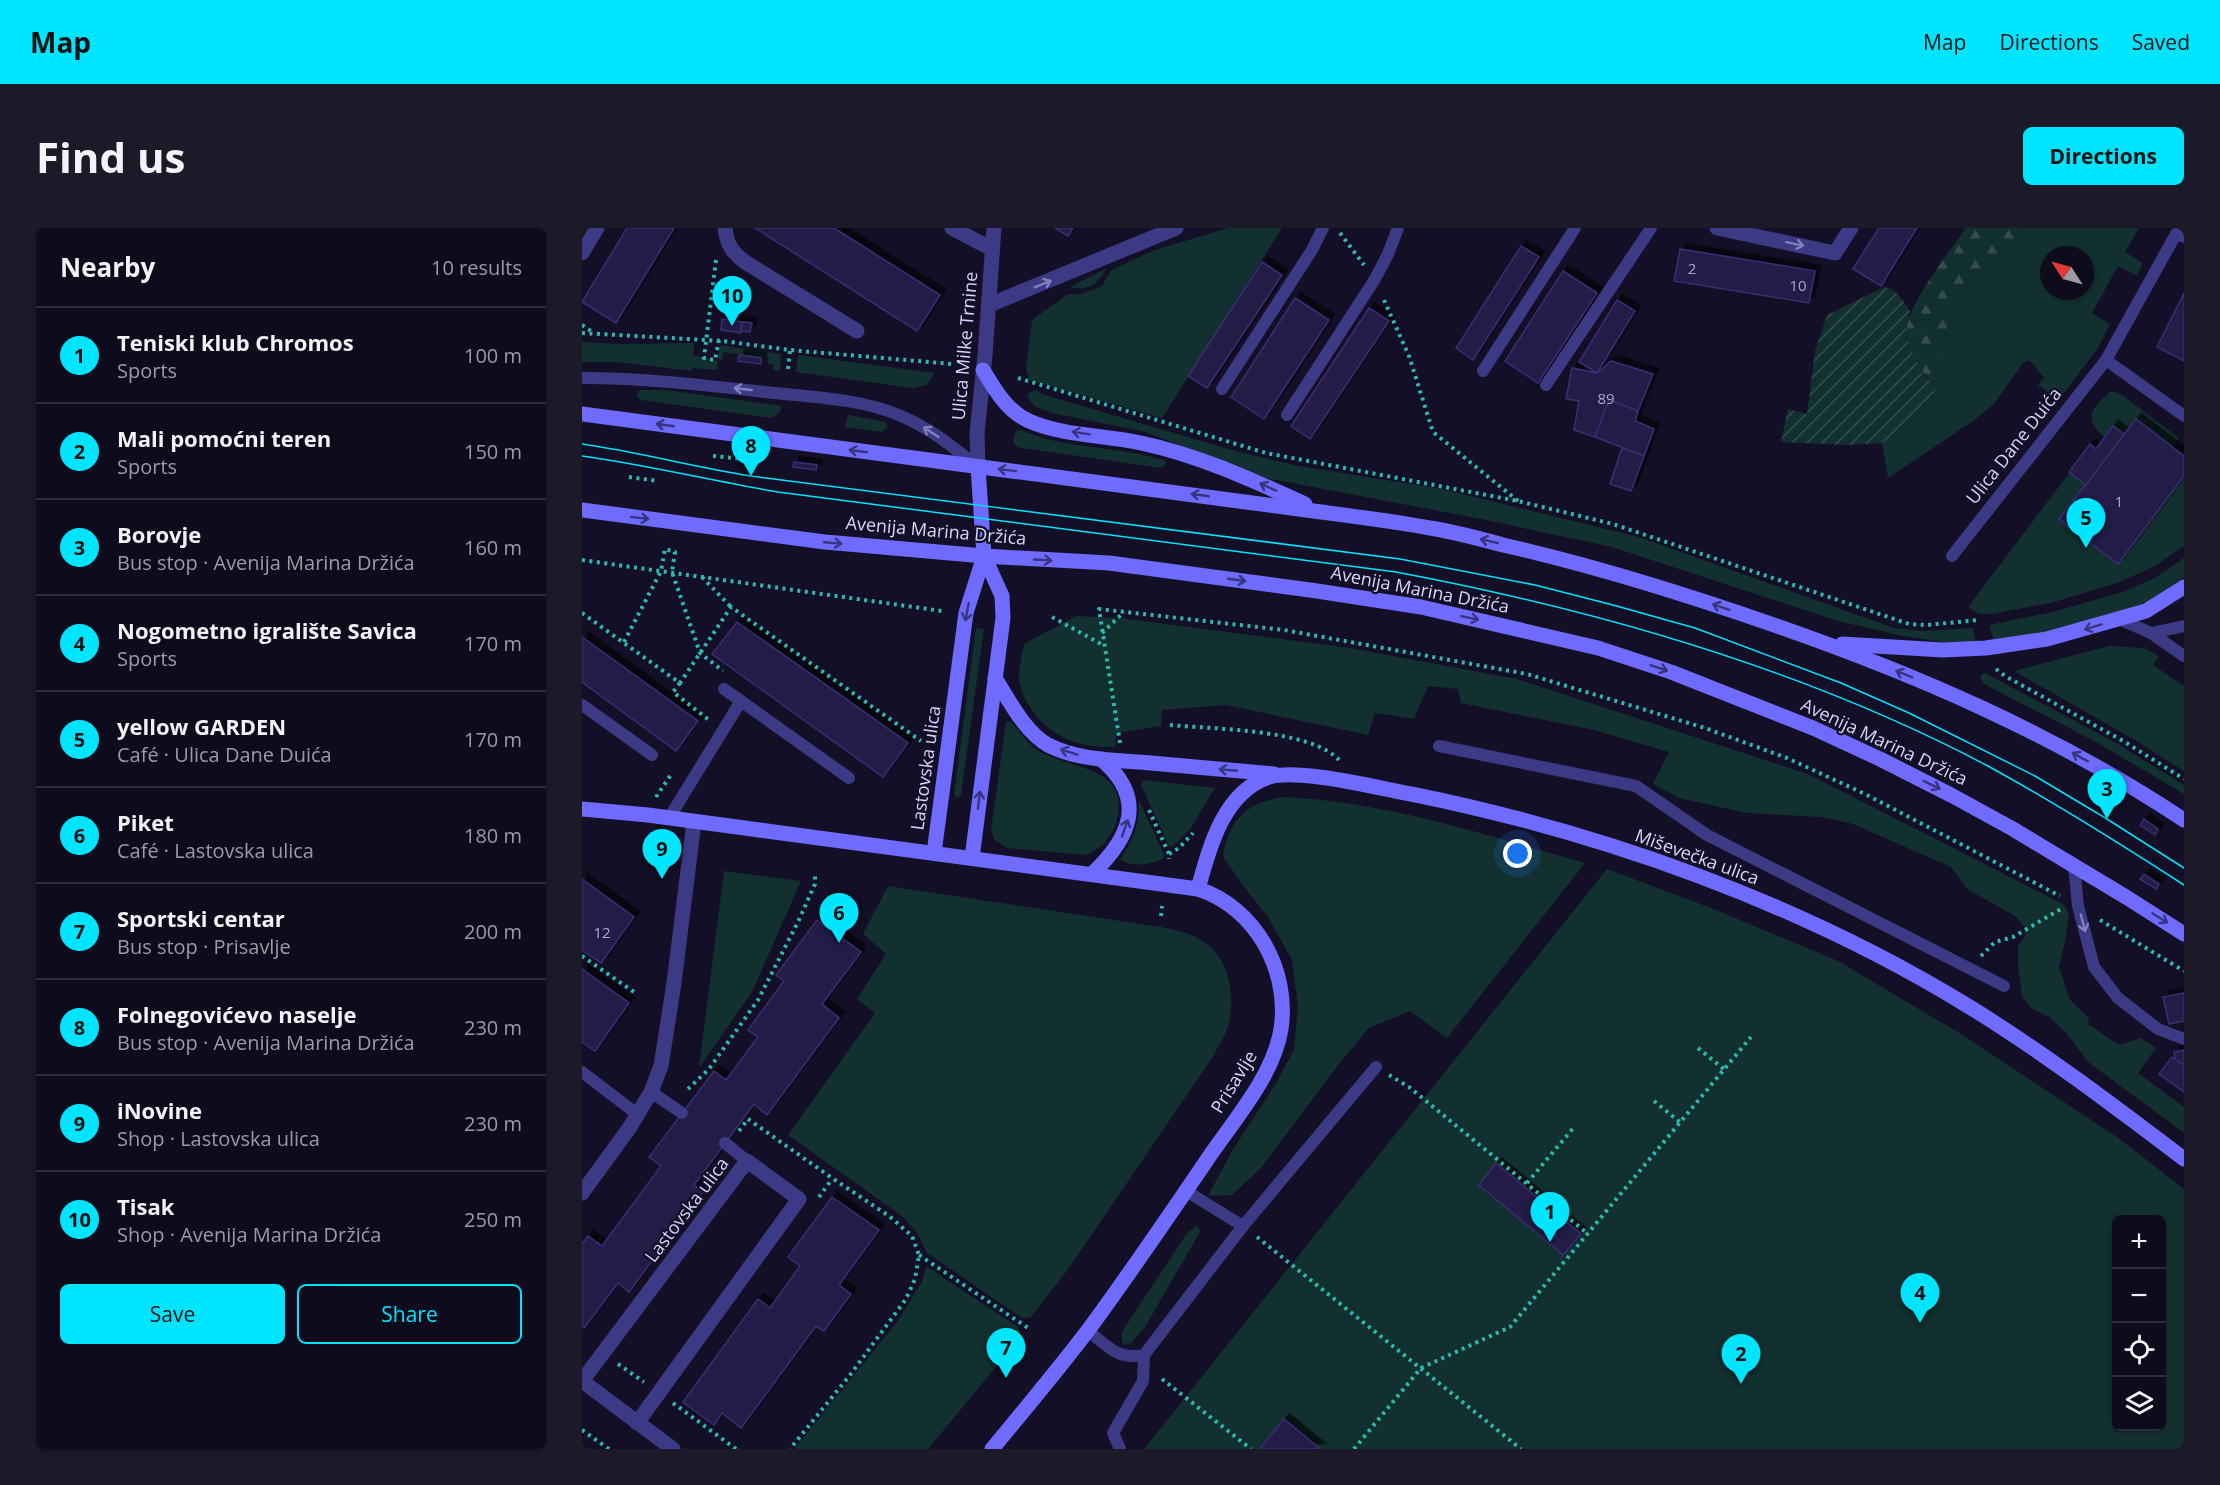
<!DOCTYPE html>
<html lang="en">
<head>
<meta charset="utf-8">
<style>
  body { margin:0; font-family:"Open Sans",sans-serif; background:#1c1929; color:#f1f3f6 }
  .controls { position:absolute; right:18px; bottom:18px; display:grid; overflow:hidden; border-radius:9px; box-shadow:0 2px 4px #0004 }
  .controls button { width:54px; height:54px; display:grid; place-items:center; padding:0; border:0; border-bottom:2px solid #2e2b3b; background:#0e0b1c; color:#f1f3f6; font:30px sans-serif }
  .compass { position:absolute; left:1458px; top:18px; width:54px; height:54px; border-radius:50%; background:#0e0b1c; box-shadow:0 2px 4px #0004; rotate:306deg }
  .you { position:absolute; left:936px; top:626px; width:21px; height:21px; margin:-15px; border:4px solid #fff; border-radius:50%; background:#1a73e8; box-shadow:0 0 0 9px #1a73e833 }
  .badge { display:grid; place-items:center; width:39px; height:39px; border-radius:50%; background:#00e5ff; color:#111; font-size:20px; font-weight:700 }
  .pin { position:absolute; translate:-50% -50px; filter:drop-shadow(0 2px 3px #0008) }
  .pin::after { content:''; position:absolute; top:32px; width:21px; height:18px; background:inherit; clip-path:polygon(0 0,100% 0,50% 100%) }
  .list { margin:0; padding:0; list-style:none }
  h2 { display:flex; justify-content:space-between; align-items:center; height:78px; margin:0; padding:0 24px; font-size:26px }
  h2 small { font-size:20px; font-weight:400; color:#9b9ba3 }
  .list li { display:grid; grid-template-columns:39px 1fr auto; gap:18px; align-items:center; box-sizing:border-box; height:96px; padding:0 24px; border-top:2px solid #2e2b3b }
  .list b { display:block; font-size:22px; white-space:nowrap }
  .list p { margin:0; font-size:20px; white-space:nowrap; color:#9b9ba3 }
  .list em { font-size:20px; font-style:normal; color:#9b9ba3 }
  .actions { display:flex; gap:12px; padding:18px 24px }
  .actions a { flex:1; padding:14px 0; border:2px solid #00e5ff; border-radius:9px; text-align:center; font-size:21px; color:#00e5ff }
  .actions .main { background:#00e5ff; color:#111 }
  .icon { flex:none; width:33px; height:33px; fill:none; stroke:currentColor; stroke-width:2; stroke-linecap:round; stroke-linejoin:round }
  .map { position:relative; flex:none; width:1602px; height:1221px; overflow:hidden; border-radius:9px }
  header { display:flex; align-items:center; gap:36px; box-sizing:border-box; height:84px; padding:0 30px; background:#00e5ff; color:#111 }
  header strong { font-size:28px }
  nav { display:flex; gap:33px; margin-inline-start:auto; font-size:21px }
  .intro { display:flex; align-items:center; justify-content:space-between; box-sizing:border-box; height:144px; padding:0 36px }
  h1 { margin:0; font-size:42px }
  .button { padding:15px 27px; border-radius:9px; background:#00e5ff; color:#111; font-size:21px; font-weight:700 }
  main { display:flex; gap:36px; padding:0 36px }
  aside { flex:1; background:#0e0b1c; border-radius:9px; box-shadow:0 2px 4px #0004 }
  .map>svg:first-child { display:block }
  .green { fill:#12302f; fill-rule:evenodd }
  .forest { fill:url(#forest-firs) }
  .garden { fill:url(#garden-furrows) }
  .building { fill:#241b47; stroke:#3b2d73; stroke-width:1.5; filter:url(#shadow) }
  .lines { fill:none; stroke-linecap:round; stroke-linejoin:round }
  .path { stroke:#2fb8b0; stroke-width:4; stroke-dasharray:3 4.5; stroke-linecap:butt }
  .lane { stroke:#3d3a85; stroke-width:12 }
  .street { stroke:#3d3a85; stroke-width:15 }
  .secondary { stroke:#6f6bff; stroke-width:15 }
  .tram { stroke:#00e5ff; stroke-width:1.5 }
  .oneway { stroke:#837fbc }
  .oneway2 { stroke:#38347d }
  .labels { text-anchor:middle; stroke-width:4.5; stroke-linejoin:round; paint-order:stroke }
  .number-label { font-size:15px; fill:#aca6d1 }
  .street-label { font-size:18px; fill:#d9d4ff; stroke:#130f26 }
</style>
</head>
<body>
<header>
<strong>Map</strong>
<nav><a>Map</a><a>Directions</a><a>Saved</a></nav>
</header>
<div class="intro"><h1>Find us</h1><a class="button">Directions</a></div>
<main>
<aside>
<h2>Nearby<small>10 results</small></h2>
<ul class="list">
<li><span class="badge">1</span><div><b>Teniski klub Chromos</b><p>Sports</p></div><em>100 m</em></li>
<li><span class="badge">2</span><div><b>Mali pomoćni teren</b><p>Sports</p></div><em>150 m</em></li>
<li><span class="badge">3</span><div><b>Borovje</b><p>Bus stop · Avenija Marina Držića</p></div><em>160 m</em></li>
<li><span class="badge">4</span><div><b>Nogometno igralište Savica</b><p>Sports</p></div><em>170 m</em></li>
<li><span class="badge">5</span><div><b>yellow GARDEN</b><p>Café · Ulica Dane Duića</p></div><em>170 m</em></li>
<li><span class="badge">6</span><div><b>Piket</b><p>Café · Lastovska ulica</p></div><em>180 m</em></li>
<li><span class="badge">7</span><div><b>Sportski centar</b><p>Bus stop · Prisavlje</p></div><em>200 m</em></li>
<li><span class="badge">8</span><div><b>Folnegovićevo naselje</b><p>Bus stop · Avenija Marina Držića</p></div><em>230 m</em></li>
<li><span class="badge">9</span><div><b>iNovine</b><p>Shop · Lastovska ulica</p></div><em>230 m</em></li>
<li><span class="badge">10</span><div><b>Tisak</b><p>Shop · Avenija Marina Držića</p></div><em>250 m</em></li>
</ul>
<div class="actions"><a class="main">Save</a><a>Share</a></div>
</aside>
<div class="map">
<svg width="1602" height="1221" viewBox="0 0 1602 1221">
  <defs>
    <pattern id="forest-firs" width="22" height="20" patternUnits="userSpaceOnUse" patternTransform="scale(1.5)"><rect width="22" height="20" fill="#12302f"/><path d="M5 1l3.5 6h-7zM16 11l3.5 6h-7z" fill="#344d4e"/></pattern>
    <pattern id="garden-furrows" width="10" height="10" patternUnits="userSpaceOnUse" patternTransform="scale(1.5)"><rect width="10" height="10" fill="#12302f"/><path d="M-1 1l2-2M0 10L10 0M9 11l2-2" fill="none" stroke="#344d4e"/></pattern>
    <filter id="shadow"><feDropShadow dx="5.5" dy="-5.5" stdDeviation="0" flood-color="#0009"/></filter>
  </defs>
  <rect width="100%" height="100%" fill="#130f26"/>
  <g class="green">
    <polygon points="646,0 700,0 580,190 447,152 444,140 450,92 486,66 499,66 520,58 529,42 573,22"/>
    <path d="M1442,0H1557L1543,24L1561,35L1555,48L1536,38L1510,85L1528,96L1517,118L1477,172L1456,157L1462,149L1447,132L1441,135L1412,176L1391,193L1306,250L1300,215L1334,189L1355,160L1351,157C1357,116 1373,78 1392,42L1406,40ZM1467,27H1503V63H1467Z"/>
    <path d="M525,40C516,56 507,64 488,59Z"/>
    <polygon points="0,114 40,116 113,115 111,127 136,133 135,142 111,140 110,143 35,134 0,134"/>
    <polygon points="138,117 199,126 198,143 191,142 192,137 186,136 186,131 142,124 140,132 136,131"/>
    <polygon points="216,127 353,145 345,157 330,160 214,144"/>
    <polygon points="58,162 83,162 200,178 197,185 189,190 59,172 54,167"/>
    <polygon points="453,162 463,167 657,224 717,238 860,261 1057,309 1312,400 1340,403 1391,400 1394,416 1360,414 1316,407 1256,393 1030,319 899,291 684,250 560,203 470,185 454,179 447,172 446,166"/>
    <path d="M1528,164H1534L1541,168L1597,210L1590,219L1542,206L1531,198L1523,209C1500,192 1510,179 1528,164Z"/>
    <polygon points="266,187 303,194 306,198 300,204 263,199"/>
    <path d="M439,202C484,222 536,217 584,233L583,237L579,240L440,220L435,219L431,214L434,203Z"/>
    <polygon points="1488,244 1504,257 1535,335 1602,248 1602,318 1573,338 1538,354 1469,375 1409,386 1397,386 1387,380 1389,375"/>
    <polygon points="1602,330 1602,349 1565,375 1537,385 1466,405 1412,413 1407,397 1471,384 1544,363 1574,349"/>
    <path d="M494,388L538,390L768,420L935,451L1226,546L1481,676L1487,685L1483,713L1477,739L1488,772L1507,790L1506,796L1537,817L1559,810L1574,820L1556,845L1602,879V905L1506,834L1486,807L1469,790L1449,780L1440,769L1436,737V717L1443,708L1442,699L1433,688L1385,661L1369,639L1271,596L1240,589L1165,585L1097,570L1071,556L1087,524L1012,502L879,475L876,461L846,458L832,491L793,485L786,507L644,477L580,482L579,498L534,505L533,519C498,520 468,510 448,479C442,471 437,459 437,448C437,438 440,426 442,416Z"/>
    <polygon points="394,400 402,401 379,567 375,570 372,566"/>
    <polygon points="1527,418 1562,420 1577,428 1571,437 1602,458 1602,543 1556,514 1432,443"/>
    <polygon points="1403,445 1536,516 1602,557 1602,566 1514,514 1402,456 1398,450 1400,446"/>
    <path d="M428,493C438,503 444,515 457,523C489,542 551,538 534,595C529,611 519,621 503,627L425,620L412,611L409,602L424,494Z"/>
    <polygon points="561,552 633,560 608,601 590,619 587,618 559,557"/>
    <path d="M702,569C805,574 904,607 1003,635L865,810L828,783L787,800L757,836L679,940L650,967L626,968L650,923L693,857L712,822L716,778L710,732L686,689L666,664L641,629C646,592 665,574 702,569Z"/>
    <path d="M557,572L583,629C572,637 549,640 538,631C554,607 556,600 557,572Z"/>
    <path d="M1025,641L1129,680L1256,733L1379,806L1535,909L1602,961V1221H562ZM1534,992H1580V1198H1534Z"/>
    <polygon points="142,643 219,653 170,764 117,840"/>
    <path d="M306,658L579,699C594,702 609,705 622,714C648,730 654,770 646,798C643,808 636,818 632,827L487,1040L449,1089L440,1090L345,1025L335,1005L320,988L206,907L293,785L275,771L304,726L281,706Z"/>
    <polygon points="614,998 619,1002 563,1099 549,1115 541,1117 539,1108 543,1099 605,1005"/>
    <polygon points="344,1038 436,1099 438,1107 433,1116 346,1221 212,1221 315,1094 340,1054"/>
  </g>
  <path class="forest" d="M1384,0H1442L1406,40L1392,42C1373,78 1357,117 1351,157C1341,147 1326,123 1324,109C1320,83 1368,23 1384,0Z"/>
  <path class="garden" d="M1302,59C1315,61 1321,73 1328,83L1323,108L1341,147L1355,160L1334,189L1300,215L1264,217L1199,214L1206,181L1225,186L1233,123L1245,87Z"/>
  <g class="building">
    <polygon points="45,0 92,0 34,95 0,74"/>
    <polygon points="173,0 252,0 358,67 335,103"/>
    <polygon points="473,0 491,0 486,8"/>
    <polygon points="1297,0 1335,0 1299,58 1271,41"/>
    <polygon points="939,18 957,29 891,132 874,120"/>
    <polygon points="1098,21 1233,43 1227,75 1092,53"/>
    <polygon points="680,34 700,47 625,160 606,148"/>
    <polygon points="981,43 1015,65 956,155 923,133"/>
    <polygon points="1602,65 1602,133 1575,119"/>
    <polygon points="713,70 747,92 682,191 649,169"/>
    <polygon points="1035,72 1053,83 1015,145 997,134"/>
    <polygon points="787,80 807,93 728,211 709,198"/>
    <polygon points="140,91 160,94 159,105 139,102"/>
    <polygon points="160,94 170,95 168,104 159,103"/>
    <polygon points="157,127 179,130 179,136 156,133"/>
    <polygon points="1029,133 1071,146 1056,183 1027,172 1013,209 992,202 997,173 984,171 990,140 1015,145"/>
    <polygon points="1027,172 1056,183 1053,193 1072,201 1062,228 1013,209"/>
    <polygon points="1554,191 1602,228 1602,248 1536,336 1477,291"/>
    <polygon points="1531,198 1542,206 1504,257 1487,244 1508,216 1514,221"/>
    <polygon points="1040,220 1062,228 1049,263 1028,256"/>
    <polygon points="212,234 235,237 234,242 211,239"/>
    <polygon points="155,394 326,515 301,549 130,426"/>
    <polygon points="0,409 116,493 94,523 0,454"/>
    <polygon points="1562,591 1576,601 1573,607 1558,597"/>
    <polygon points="1562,646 1577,656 1574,661 1558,651"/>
    <polygon points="0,651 52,689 19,735 0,722"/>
    <polygon points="235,692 279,724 240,776 257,790 185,887 172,876 112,957 121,964 47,1064 36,1055 2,1100 0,1099 0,1016 6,1008 20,1018 79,938 67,929 132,843 144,852 176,809 166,802 202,753 194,747"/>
    <polygon points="0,741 47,775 13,823 0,814"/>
    <polygon points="1602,765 1602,793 1587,796 1581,769"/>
    <polygon points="1602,822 1602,837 1593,831 1592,824"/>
    <polygon points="1590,829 1602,837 1602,864 1577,846"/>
    <polygon points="914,935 999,1006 981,1027 897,957"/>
    <polygon points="250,969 297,1002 257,1057 269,1066 242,1103 234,1098 159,1200 140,1185 132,1197 101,1174 176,1071 188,1080 218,1038 206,1029"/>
    <polygon points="702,1191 738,1221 682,1221 679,1219"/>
  </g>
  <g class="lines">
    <g class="path">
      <polyline points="758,5 782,37"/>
      <polyline points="134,32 122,130 133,132 137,112"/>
      <polyline points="802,72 827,128 851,204 936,273"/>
      <polyline points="0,97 12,105"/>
      <polyline points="0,105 141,113 208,122 370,136"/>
      <polyline points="206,141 208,122"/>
      <polyline points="436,150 684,225 936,273 1031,296 1327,396 1345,397 1396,392"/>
      <polyline points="131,228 160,231"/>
      <polyline points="47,249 76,253"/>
      <polyline points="0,332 360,383"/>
      <polyline points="120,349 149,379"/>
      <polyline points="0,385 98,455 149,379 339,513"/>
      <polyline points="470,389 521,417"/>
      <polyline points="520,405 542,384"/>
      <polyline points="42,414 79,343 83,321 93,324 90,344 118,425 141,443"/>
      <polyline points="1414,441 1423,448 1543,514 1602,551"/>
      <polyline points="98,455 91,464 127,492"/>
      <path d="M588,497C629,501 729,501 757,532"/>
      <polyline points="538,515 517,381 702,402 945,446 1123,500 1205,530 1283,566 1478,668"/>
      <polyline points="74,569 90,545"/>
      <polyline points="567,582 587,626 587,631"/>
      <polyline points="587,626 597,620 611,605"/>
      <polyline points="579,688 580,678"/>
      <polyline points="1518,692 1602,743"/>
      <polyline points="0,728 55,766"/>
      <polyline points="1399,728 1413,714 1431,709 1479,681"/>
      <polyline points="1116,820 1143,842"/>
      <polyline points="807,847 827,859 1006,1006"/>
      <polyline points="106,861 127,841 176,772 216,694 233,656 233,647"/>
      <polyline points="1072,873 1099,895"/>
      <polyline points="157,903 166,891 250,950 307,988 330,1008 337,1027 333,1051 324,1071 268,1147 208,1221"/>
      <polyline points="945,955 993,898"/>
      <polyline points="237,969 250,951"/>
      <polyline points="675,1009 939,1221"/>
      <polyline points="337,1027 449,1102"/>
      <polyline points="36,1136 62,1154"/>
      <polyline points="580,1151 669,1221"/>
      <polyline points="91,1175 154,1221"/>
      <polyline points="0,1202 27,1221"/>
      <polyline points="772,1221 839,1140 928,1099 1169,809"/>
    </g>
    <g class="lane">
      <polyline points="1524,132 1602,188"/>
      <polyline points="901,143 993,0"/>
      <path d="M0,150C61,150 122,157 183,164C228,169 277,170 319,188C348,200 371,219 395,238"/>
      <polyline points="964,157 1069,0"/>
      <polyline points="640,161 730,22 741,0"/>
      <polyline points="705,187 793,51 806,26 816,0"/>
      <polyline points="1370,328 1524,132 1594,6 1602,9"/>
      <polyline points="1537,391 1569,405 1602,398"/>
      <polyline points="1569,405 1602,428"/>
      <polyline points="142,461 267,550"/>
      <polyline points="0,477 70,527"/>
      <polyline points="857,518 1054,558 1125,607 1422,758"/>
      <polyline points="87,590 159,473"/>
      <polyline points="1492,638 1496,678 1512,739 1536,770 1576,801 1602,811"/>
      <polyline points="0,844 55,886"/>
      <polyline points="69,864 100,885"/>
      <polyline points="143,915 165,933"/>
      <polyline points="604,963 661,998"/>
      <path d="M505,1102C526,1118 534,1132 562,1127L661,998L794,839"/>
      <polyline points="538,1221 531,1205 561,1153 562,1127"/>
    </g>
    <g class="street">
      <path d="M143,0C145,17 150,24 163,34L275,103"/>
      <polyline points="370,0 410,21"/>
      <polyline points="1135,0 1253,25 1269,0"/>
      <polyline points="0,25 15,0"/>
      <polyline points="407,77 594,0"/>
      <polyline points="396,239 395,205 403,127 412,0"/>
      <polyline points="0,965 48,899 69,864 79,838 92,755 112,594"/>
      <polyline points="0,1153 165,933 217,971 55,1195"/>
      <polyline points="0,1153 91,1221"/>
    </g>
    <g class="secondary">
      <path d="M401,142C413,162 425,183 447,193C481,208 523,207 559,215C616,227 670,252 723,276"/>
      <path d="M0,186L739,284C777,289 816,294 854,301C876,305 899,311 921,317C1014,338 1103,366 1192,397C1336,447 1474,507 1602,592"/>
      <polyline points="0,282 243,314 402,328 527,335 735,363 839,379 1016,420 1089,444 1231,500 1298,531 1369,567 1431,601 1544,669 1602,706"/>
      <polyline points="1260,416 1361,422 1404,420 1465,411 1564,383 1602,359"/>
      <path d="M413,450C427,472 442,503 466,517C497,533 536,532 569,535C610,539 651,542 692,546"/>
      <path d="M0,581L66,587L616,661C673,679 708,742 699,801C692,846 654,890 629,926C589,985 549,1044 507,1101C476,1142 443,1181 410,1221"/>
      <polyline points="352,625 384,385 402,328"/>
      <polyline points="390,630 421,390 420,368 402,328 396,239"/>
      <path d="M510,646C548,610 566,571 519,531"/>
      <path d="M616,661C627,621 641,564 687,549C717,540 796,560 829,566C1022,605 1218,675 1386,778C1461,824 1532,878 1602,931"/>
    </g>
    <g class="tram">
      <path d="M0,216C57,224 112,239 169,248L818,331L953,357L1031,377L1113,400L1259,455L1327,485L1453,548L1525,591L1602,640"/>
      <path d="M0,228C66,237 130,253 196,264L814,344C1016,382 1222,441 1404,537C1472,574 1537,615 1602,657"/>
    </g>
  </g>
  <defs><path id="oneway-shaft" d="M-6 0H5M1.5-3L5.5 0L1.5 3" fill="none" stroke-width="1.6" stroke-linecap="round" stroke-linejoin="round" transform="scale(1.5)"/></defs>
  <g class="oneway">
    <use href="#oneway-shaft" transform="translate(1213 16) rotate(12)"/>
    <use href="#oneway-shaft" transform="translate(461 56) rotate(-22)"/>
    <use href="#oneway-shaft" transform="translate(161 161) rotate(-174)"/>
    <use href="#oneway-shaft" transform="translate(349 204) rotate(-147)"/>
    <use href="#oneway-shaft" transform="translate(1501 695) rotate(75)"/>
  </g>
  <g class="oneway2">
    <use href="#oneway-shaft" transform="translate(83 197) rotate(-172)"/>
    <use href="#oneway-shaft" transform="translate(499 205) rotate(-171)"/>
    <use href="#oneway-shaft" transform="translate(276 223) rotate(-172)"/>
    <use href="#oneway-shaft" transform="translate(425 242) rotate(-173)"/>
    <use href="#oneway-shaft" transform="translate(686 259) rotate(-156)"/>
    <use href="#oneway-shaft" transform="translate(618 267) rotate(-172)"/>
    <use href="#oneway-shaft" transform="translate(58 290) rotate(7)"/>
    <use href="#oneway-shaft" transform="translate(907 313) rotate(-167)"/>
    <use href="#oneway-shaft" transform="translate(251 315) rotate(5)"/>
    <use href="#oneway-shaft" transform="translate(461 332) rotate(3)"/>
    <use href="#oneway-shaft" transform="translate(655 352) rotate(8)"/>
    <use href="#oneway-shaft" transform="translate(1139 379) rotate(-161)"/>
    <use href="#oneway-shaft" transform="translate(385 384) rotate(101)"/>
    <use href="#oneway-shaft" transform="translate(888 390) rotate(12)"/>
    <use href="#oneway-shaft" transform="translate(1511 399) rotate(163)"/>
    <use href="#oneway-shaft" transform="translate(1077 440) rotate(18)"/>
    <use href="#oneway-shaft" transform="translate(1322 446) rotate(-158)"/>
    <use href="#oneway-shaft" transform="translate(487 524) rotate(-163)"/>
    <use href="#oneway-shaft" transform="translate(1498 529) rotate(-151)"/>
    <use href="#oneway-shaft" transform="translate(646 542) rotate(-175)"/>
    <use href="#oneway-shaft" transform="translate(1350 557) rotate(26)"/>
    <use href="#oneway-shaft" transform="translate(397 572) rotate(-83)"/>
    <use href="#oneway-shaft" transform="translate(543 600) rotate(-71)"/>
    <use href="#oneway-shaft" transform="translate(1578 690) rotate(32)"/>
  </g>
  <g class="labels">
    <g class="number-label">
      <text x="1110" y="46">2</text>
      <text x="1216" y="63">10</text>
      <text x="1024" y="176">89</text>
      <text x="1537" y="279">1</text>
      <text x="20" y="710">12</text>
    </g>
    <g class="street-label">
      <text transform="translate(383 118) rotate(-85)" y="6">Ulica Milke Trnine</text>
      <text transform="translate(1432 218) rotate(-52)" y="6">Ulica Dane Duića</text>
      <text transform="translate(354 303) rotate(5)" y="6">Avenija Marina Držića</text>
      <text transform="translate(838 362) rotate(11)" y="6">Avenija Marina Držića</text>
      <text transform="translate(1302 514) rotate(25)" y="6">Avenija Marina Držića</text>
      <text transform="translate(344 540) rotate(-82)" y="6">Lastovska ulica</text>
      <text transform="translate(1115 629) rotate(20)" y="6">Miševečka ulica</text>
      <text transform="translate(652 854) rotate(-58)" y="6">Prisavlje</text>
      <text transform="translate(105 982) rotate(-53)" y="6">Lastovska ulica</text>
    </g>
  </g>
</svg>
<div class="controls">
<button>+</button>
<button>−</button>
<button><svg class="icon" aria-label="locate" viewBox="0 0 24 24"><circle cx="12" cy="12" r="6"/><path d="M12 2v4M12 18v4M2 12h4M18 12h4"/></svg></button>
<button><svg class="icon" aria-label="layers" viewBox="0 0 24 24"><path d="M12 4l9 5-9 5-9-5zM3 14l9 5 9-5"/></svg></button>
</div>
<svg class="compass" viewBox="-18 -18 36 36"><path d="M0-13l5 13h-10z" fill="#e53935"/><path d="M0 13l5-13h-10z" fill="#9b9ba3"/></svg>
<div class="you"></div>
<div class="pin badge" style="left:968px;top:1014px">1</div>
<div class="pin badge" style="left:1159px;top:1156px">2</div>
<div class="pin badge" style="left:1525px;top:591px">3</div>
<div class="pin badge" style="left:1338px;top:1095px">4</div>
<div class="pin badge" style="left:1504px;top:320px">5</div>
<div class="pin badge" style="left:257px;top:715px">6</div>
<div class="pin badge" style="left:424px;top:1150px">7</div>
<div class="pin badge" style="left:169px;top:248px">8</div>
<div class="pin badge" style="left:80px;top:651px">9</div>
<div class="pin badge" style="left:150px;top:98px">10</div>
</div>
</main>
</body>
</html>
